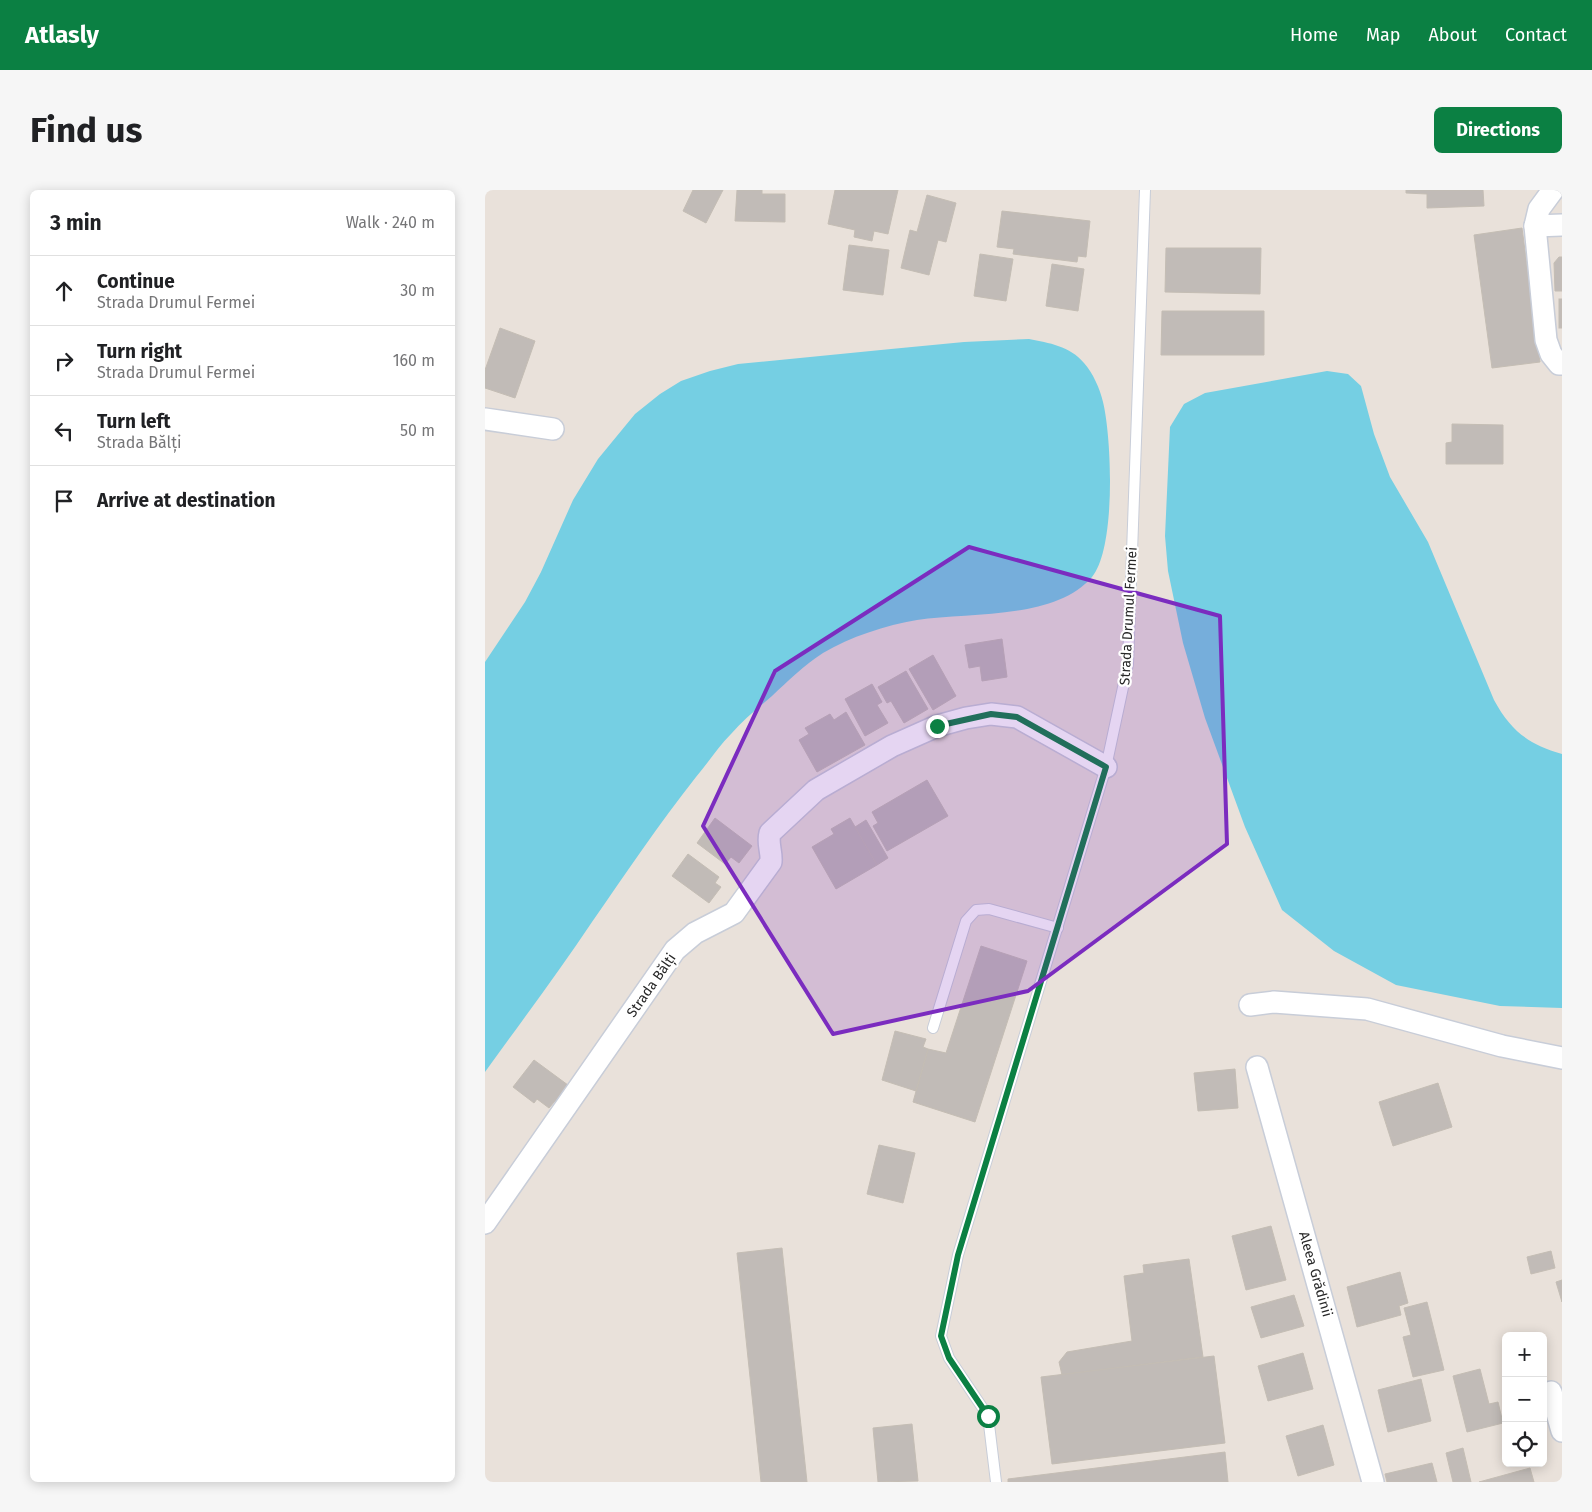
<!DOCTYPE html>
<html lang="en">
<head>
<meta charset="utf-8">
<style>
  body { margin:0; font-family:"Fira Sans",sans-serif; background:#f6f6f6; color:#202124 }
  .controls { position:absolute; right:15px; bottom:15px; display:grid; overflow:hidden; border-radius:8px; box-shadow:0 2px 12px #0003 }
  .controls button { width:45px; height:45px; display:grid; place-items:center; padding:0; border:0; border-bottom:1px solid #e0e0e0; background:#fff; color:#202124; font:25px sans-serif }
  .stop { position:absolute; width:15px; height:15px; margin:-11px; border:4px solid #0b8043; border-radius:50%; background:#fff }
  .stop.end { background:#0b8043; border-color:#fff; box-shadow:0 1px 5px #0008 }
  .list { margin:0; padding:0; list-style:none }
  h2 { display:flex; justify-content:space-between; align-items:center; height:65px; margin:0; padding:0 20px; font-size:21px }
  h2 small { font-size:16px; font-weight:400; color:#757577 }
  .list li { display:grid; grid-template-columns:32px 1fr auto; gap:15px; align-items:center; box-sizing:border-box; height:70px; padding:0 20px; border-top:1px solid #e0e0e0 }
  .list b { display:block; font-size:19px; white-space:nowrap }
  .list p { margin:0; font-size:16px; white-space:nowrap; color:#757577 }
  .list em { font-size:16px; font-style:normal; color:#757577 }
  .icon { flex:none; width:28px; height:28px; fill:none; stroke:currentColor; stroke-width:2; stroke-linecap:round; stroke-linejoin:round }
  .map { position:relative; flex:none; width:1077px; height:1292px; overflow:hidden; border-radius:8px }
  header { display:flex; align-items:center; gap:30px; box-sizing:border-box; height:70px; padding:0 25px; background:#0b8043; color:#fff }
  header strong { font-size:24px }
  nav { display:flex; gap:28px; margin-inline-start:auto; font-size:18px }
  .intro { display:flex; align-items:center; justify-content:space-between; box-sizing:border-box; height:120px; padding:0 30px }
  h1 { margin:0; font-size:35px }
  .button { padding:12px 22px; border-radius:8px; background:#0b8043; color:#fff; font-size:18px; font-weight:700 }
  main { display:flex; gap:30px; padding:0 30px }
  aside { flex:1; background:#fff; border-radius:8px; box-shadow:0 2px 12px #0003 }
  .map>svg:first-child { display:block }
  .water { fill:#75cfe3 }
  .building { fill:#c1bbb7; stroke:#c4bdb4 }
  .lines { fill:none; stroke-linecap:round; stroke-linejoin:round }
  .service-casing { stroke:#c8cdd8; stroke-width:12 }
  .minor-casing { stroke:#c8cdd8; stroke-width:24 }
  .service { stroke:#fff; stroke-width:10 }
  .minor { stroke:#fff; stroke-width:21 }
  .route { stroke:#0b8043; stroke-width:6 }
  .marked { fill:#7b2cbf; fill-opacity:0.2; stroke:#7b2cbf; stroke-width:4; stroke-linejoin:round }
  .labels { text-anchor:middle; stroke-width:4.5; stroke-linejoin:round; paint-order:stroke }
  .street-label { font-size:14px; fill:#272727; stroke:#fff }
</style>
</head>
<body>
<header>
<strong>Atlasly</strong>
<nav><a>Home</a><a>Map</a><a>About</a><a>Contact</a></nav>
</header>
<div class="intro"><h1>Find us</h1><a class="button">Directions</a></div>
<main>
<aside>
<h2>3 min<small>Walk · 240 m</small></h2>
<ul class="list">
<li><svg class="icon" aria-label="ahead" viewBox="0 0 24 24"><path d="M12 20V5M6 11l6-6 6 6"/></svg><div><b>Continue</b><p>Strada Drumul Fermei</p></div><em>30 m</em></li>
<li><svg class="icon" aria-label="right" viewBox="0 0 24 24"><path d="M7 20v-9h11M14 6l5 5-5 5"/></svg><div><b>Turn right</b><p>Strada Drumul Fermei</p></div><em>160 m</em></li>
<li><svg class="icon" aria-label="left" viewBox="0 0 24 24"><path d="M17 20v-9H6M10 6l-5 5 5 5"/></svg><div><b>Turn left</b><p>Strada Bălți</p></div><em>50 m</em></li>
<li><svg class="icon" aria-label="arrive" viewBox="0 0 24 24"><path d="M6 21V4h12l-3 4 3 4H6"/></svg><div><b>Arrive at destination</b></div></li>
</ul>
</aside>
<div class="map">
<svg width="1077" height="1292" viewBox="0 0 1077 1292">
  <rect width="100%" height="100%" fill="#e9e1da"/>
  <g class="water">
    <path d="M544,149C564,153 585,156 599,173C608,183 615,199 618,212C627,249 631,358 607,387C570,430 485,422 432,430C401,435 365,447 338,463C319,475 303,491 287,506C273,518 258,530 246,544C233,557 223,573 211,587C174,634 141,683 107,732C73,783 36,832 0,882V472L40,412L56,382L88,310L113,269L150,224L175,204L196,191L225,181L253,174L406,159L479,152Z"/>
    <path d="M842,181L863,184L876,196L889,244L905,287L943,352L1009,510C1026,541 1043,554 1077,564V818L1015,816L911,795L849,761L797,720L760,637L720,528L698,453L683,381L680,346L685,237L699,214L720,203Z"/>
  </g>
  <g class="building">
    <polygon points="208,0 238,0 221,33 198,21"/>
    <polygon points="252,0 277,0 277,4 300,4 300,32 250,31"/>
    <polygon points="350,0 413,0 403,44 389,41 387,51 369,47 370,40 343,34"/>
    <polygon points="921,0 998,0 999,16 942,18 942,4 921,3"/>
    <polygon points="442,5 471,13 461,52 453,50 444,85 416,78 425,40 432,42"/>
    <polygon points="517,21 605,31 601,67 593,66 592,72 528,64 529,59 512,57"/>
    <polygon points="1037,38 1055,172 1007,178 989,45"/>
    <polygon points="364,55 404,60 398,105 358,100"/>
    <polygon points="681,58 776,58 775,104 680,102"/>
    <polygon points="495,64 528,69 521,111 489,106"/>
    <polygon points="1074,67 1077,67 1077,101 1070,101 1069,73"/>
    <polygon points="567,74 599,79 593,121 561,116"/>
    <rect x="1074" y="109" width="3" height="29"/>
    <polygon points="677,121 779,121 779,165 676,165"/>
    <polygon points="15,138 50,151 30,208 0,198 0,180"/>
    <polygon points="967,234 1018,235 1018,274 961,274 961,253 967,252"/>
    <polygon points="517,449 522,487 497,491 495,476 484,478 480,455"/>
    <polygon points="448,465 471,506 448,520 424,479"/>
    <polygon points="421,481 443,519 419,533 406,511 402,513 393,497"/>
    <polygon points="387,494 397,512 392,515 403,533 380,546 360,509"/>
    <polygon points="361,522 380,555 332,582 314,550 324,544 320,538 345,524 349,530"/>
    <polygon points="442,590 463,626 402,661 388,636 393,633 387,622"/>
    <polygon points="230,628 267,656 254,673 246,667 240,674 212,653"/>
    <polygon points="365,628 392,675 351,699 327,657 349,644 346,639"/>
    <polygon points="381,630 403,668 392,675 370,637"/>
    <polygon points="203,664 234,687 230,693 236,697 224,713 187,686"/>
    <polygon points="496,756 542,771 490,932 428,912 443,859 461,863"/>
    <polygon points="410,841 441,849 438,857 443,859 431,901 397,890"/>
    <polygon points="49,870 87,898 75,914 70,911 64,918 52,909 49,913 28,897"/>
    <polygon points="750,879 753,918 713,921 709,883"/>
    <polygon points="953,893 967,937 908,956 894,912"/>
    <polygon points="394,955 430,963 418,1013 382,1004"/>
    <polygon points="786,1036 801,1090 761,1100 747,1046"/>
    <polygon points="297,1058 322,1292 276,1292 252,1063"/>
    <polygon points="1066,1061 1070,1078 1046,1084 1042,1067"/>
    <polygon points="704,1069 718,1167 577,1185 574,1172 582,1162 647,1151 639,1086 659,1083 658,1075"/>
    <polygon points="915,1082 923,1113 914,1116 916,1125 872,1137 862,1097"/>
    <polygon points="1077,1090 1077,1112 1071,1092"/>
    <polygon points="809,1105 819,1136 776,1148 766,1117"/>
    <polygon points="942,1112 959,1180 928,1187 918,1147 926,1145 919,1118"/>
    <polygon points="818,1163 828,1199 783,1211 773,1176"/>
    <polygon points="729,1166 740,1253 567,1274 556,1187"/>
    <polygon points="995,1179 1004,1214 1013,1212 1018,1233 982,1242 968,1186"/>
    <polygon points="936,1189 946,1231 903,1242 893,1200"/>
    <polygon points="427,1234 433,1291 393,1292 388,1238"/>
    <polygon points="838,1235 849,1275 813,1286 801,1246"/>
    <polygon points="978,1258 986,1292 968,1292 961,1263"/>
    <polygon points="740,1262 743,1292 523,1292 523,1289"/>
    <polygon points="947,1273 952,1292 902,1292 900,1284"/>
    <polygon points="1045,1278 1049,1292 994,1292"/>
  </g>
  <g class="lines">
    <defs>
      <g id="service">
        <polyline points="448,838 481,731 491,720 504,719 573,738"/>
        <polyline points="511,1292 503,1226 464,1168 456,1146 473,1065 621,577 643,474 660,0"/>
      </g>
      <g id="minor">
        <polyline points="1068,0 1054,19 1050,36 1061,150 1066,164 1074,174 1077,174"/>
        <polyline points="1050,36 1077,35"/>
        <polyline points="0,229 68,239"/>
        <polyline points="765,815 789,812 882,819 1017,856 1077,868"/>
        <polyline points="772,877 888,1292"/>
        <path d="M0,1033L190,760L210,743L249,723L286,672C287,661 282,654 285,643L331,600L407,556L452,536L481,528L506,524L532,527L621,577"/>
        <polyline points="1066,1202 1077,1241"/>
      </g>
    </defs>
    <use href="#service" class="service-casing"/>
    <use href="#minor" class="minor-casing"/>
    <use href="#service" class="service"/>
    <use href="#minor" class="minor"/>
  </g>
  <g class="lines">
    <polyline class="route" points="452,536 506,524 532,527 621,577 473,1065 456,1146 464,1168 503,1226"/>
  </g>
  <path class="marked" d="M484,357L735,426L742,654L543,801L348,844L218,636L290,481Z"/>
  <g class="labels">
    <g class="street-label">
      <text transform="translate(643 426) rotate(-87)" y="5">Strada Drumul Fermei</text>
      <text transform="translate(166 795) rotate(-55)" y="5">Strada Bălți</text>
      <text transform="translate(831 1084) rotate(74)" y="5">Aleea Grădinii</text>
    </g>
  </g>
</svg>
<div class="controls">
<button>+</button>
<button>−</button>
<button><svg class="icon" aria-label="locate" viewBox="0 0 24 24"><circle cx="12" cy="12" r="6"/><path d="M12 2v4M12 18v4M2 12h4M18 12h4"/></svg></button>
</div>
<div class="stop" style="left:503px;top:1226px"></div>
<div class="stop end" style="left:452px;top:536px"></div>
</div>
</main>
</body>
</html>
